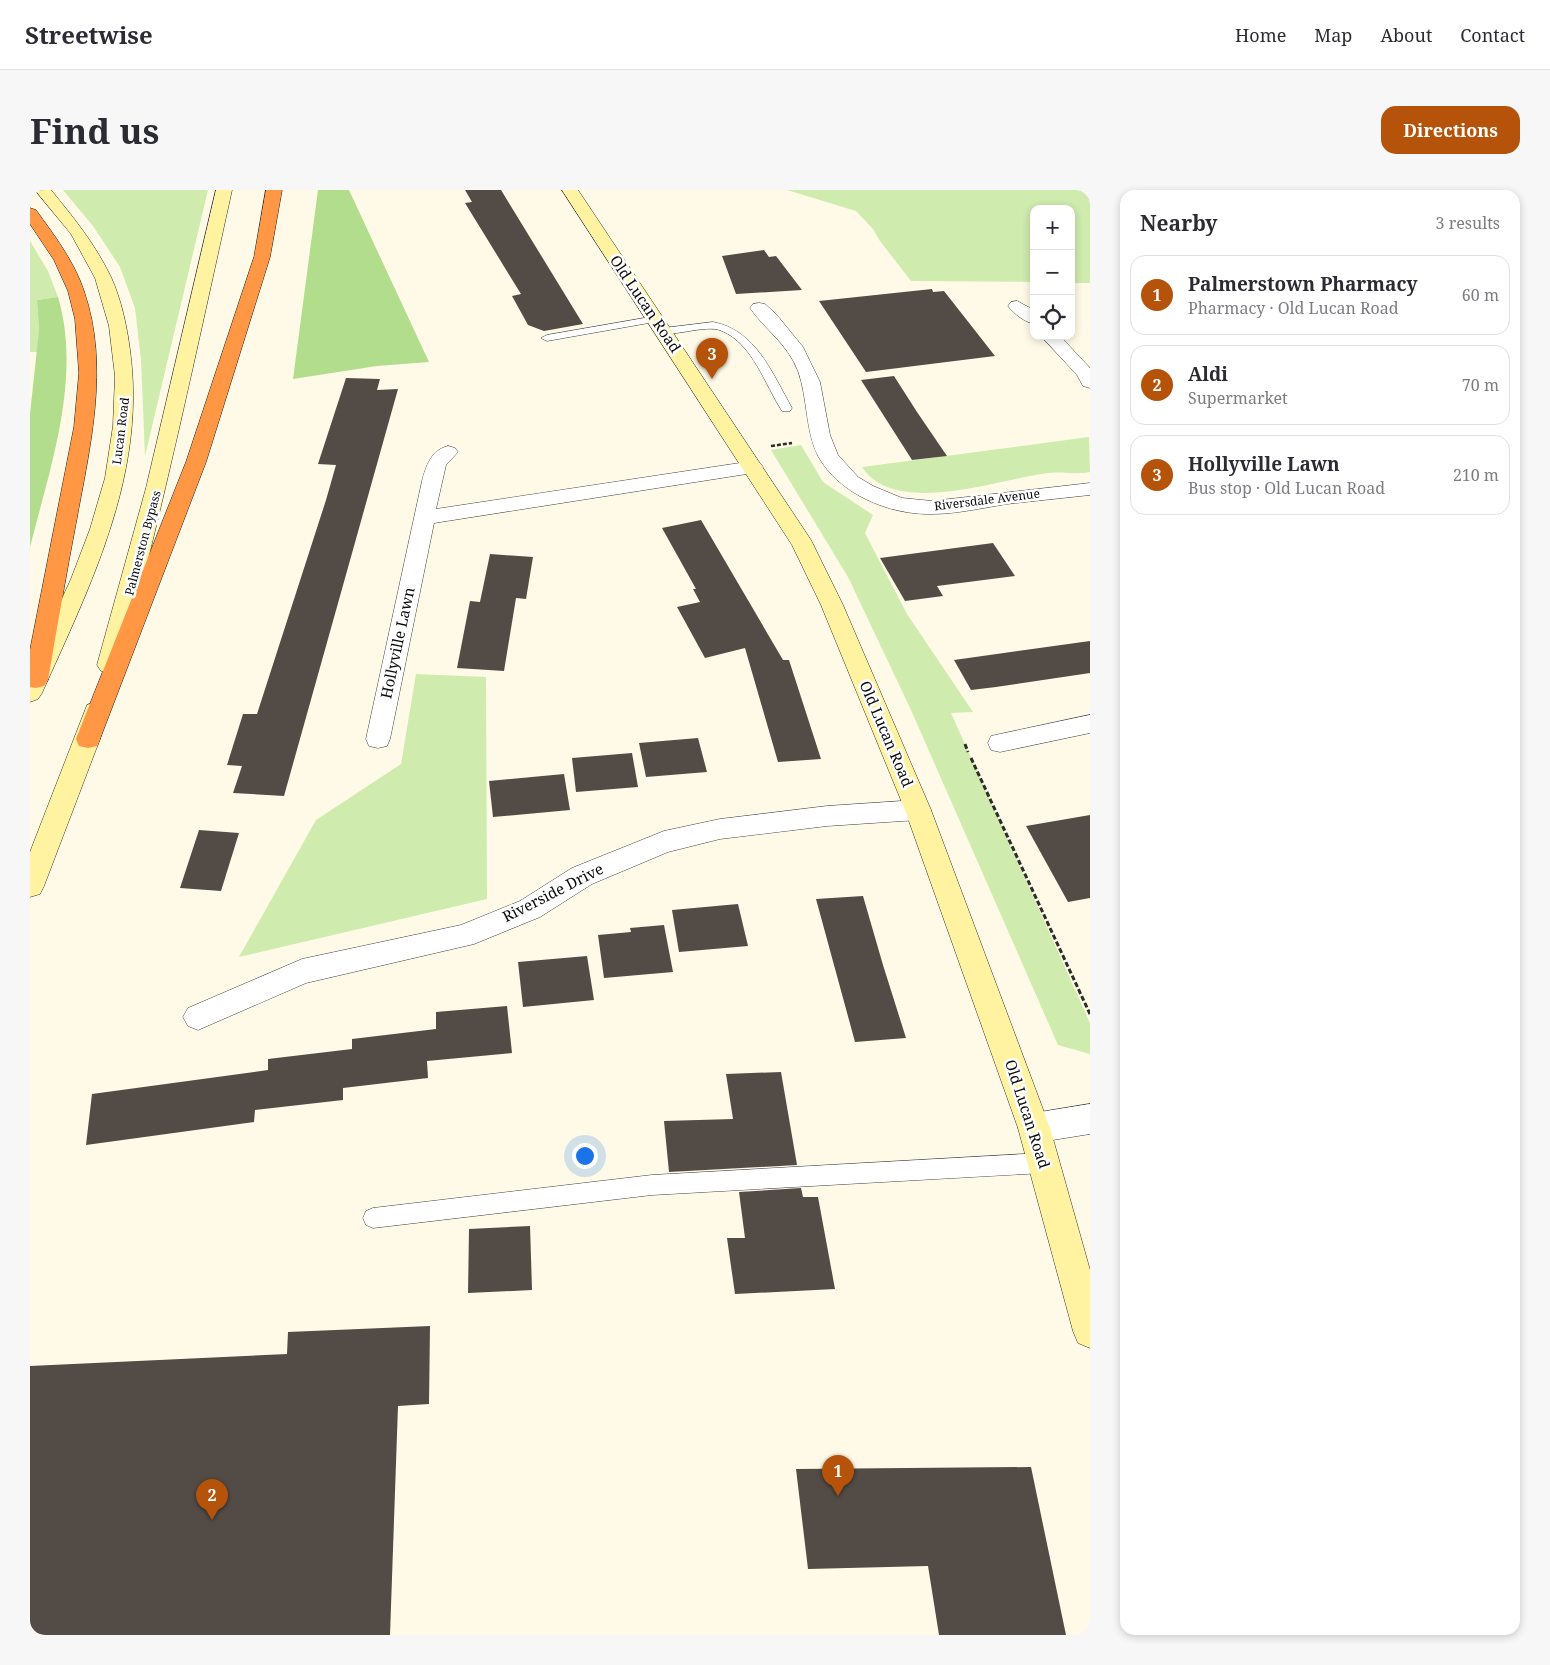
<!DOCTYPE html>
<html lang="en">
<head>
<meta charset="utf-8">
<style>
  body { margin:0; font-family:"Noto Serif",serif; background:#f7f7f7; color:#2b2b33 }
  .controls { position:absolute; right:15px; top:15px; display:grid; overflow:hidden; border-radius:10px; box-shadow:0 2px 8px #0003 }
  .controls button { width:45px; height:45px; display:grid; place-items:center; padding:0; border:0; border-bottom:1px solid #e1e1e2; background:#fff; color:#2b2b33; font:25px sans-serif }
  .you { position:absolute; left:554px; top:965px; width:18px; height:18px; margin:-12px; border:4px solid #fff; border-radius:50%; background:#1a73e8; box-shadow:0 0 0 8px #1a73e833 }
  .badge { display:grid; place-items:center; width:32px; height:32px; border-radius:50%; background:#b45309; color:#fff; font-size:16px; font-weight:700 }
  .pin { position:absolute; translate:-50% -41px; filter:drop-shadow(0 1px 2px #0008) }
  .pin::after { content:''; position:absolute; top:26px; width:18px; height:15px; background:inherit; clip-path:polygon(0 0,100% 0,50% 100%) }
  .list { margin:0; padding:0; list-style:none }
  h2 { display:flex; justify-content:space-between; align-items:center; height:65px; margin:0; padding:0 20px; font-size:21px }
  h2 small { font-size:16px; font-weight:400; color:#7c7c81 }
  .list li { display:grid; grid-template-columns:32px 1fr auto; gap:15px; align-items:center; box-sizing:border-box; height:80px; margin:0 10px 10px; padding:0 10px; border:1px solid #e1e1e2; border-radius:15px }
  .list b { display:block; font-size:19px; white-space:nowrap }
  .list p { margin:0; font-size:16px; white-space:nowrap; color:#7c7c81 }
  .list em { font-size:16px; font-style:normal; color:#7c7c81 }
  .icon { flex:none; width:28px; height:28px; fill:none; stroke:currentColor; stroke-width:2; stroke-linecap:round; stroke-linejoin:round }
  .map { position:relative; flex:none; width:1060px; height:1445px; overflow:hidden; border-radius:15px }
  header { display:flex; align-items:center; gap:30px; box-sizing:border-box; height:70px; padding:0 25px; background:#fff; border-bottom:1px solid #e1e1e2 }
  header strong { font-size:24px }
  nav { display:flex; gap:28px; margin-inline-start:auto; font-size:18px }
  .intro { display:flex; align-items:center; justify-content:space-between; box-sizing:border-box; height:120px; padding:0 30px }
  h1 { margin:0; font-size:35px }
  .button { padding:12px 22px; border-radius:15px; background:#b45309; color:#fff; font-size:18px; font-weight:700 }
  main { display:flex; gap:30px; padding:0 30px }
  aside { flex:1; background:#fff; border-radius:15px; box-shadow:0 2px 8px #0003 }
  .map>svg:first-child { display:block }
  .green { fill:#cfebae }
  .forest { fill:#b2dd8d }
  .building { fill:#534b46 }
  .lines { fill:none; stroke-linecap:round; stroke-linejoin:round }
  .lane-casing { stroke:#3d3d3d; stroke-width:1 }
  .street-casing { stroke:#3d3d3d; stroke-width:1 }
  .secondary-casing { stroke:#2c2c2c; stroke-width:1 }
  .highway-casing { stroke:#1b1b1b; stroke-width:1 }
  .path-far1 { stroke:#2c2c2c; stroke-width:2.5; stroke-dasharray:4 2; stroke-linecap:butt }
  .path { stroke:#2c2c2c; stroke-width:3; stroke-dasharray:5 2.5; stroke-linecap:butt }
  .lane { fill:#fff; fill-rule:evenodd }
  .street { fill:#fff; fill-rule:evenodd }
  .secondary { fill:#fff3a2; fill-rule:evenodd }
  .highway { fill:#ff9745; fill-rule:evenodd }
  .labels { text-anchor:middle; stroke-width:5; stroke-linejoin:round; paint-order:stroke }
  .far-street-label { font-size:12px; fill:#0a0a0a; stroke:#fff }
  .street-label { font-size:15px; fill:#0a0a0a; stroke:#fff }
</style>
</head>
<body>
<header>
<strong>Streetwise</strong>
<nav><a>Home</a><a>Map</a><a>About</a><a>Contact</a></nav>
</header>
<div class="intro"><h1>Find us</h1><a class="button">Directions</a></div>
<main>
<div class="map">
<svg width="1060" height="1445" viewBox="0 0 1060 1445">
  <rect width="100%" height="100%" fill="#fffae7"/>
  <g class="green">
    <polygon points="33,0 178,0 115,266 111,170 105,118 90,77 63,36"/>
    <polygon points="757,0 1060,0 1060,93 1041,93 1041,19 1004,19 1004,92 881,91 850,51 843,39 826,21"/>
    <polygon points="0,51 18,81 28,107 7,110 9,140 8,162 0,162"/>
    <path d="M1059,247L1060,282C1046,285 1032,281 1018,283C969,289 865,328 832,277Z"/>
    <polygon points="771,255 793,292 843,325 835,343 877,424 943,522 921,523 1060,833 1060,864 1028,855 881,520 818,387 741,260"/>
    <polygon points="386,484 456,487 457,709 209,767 286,630 371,574"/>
  </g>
  <g class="forest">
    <polygon points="288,0 319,0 399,172 347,176 263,189"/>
    <path d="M28,107C52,188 20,278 0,357V224L9,140L7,110Z"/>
  </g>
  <g class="building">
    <polygon points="435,0 471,0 553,134 514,141 498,135 482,106 491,104 435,13 442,12"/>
    <polygon points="734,60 739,67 746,66 772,100 706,104 692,66"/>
    <polygon points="902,99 903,102 914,101 965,166 836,182 789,111"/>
    <polygon points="864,186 887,222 917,266 882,270 831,190"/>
    <polygon points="316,188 350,189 347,200 368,199 254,606 203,603 212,576 197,575 213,524 227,524 296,310 306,275 288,274"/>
    <polygon points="671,330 753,470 759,470 791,569 748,572 715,458 675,468 647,417 670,412 663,399 666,399 632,338"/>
    <polygon points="963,353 985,386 907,396 913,406 875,411 850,368"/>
    <polygon points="460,364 503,367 496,409 486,408 474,481 427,478 440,411 450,412"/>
    <polygon points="1060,451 1060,483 966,497 941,500 924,470"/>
    <polygon points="668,548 677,582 616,587 609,553"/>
    <polygon points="602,563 608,597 546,602 542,568"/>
    <polygon points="534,584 540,620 463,627 459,591"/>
    <polygon points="1060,625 1060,708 1038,712 996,636"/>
    <polygon points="169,640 209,643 191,701 150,698"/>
    <polygon points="833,706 853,775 876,848 825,852 786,709"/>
    <polygon points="708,714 718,756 649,762 642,720"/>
    <polygon points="634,735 643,782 574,788 568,745 601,742 600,738"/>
    <polygon points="557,766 564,810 493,817 488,772"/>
    <polygon points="477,816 482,863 397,871 398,888 313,898 313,910 225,920 224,932 56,955 62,904 238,880 238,869 322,859 322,849 406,839 406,822"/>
    <polygon points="751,882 767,975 639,982 634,931 703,929 696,884"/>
    <polygon points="771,998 773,1007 788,1007 805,1099 705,1104 697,1048 715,1048 709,1002"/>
    <polygon points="500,1036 502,1100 438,1103 439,1039"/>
    <polygon points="400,1136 399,1214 368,1216 360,1445 0,1445 0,1176 257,1164 258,1142"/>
    <polygon points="1001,1277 1036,1445 909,1445 898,1376 778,1379 766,1279"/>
  </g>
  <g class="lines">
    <defs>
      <g id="lane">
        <polygon points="626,126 630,127 630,131 517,151 511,148 517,145"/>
        <path d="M683,132C726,140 742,183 762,218L760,221H752C735,195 723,154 692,141C676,133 637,150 628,141L634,138Z"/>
        <polygon points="1013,963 1020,966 1023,973 1020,980 1013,983 622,1005 343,1038 336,1035 333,1028 336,1021 343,1018 622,985"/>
      </g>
      <g id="street">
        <path d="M987,111L1004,120V134C995,132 984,124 978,116L981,112Z"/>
        <path d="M729,113L735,114L746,124L773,157L790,192L800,245L808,265L828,287L843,296L872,308L902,311L1060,293V305C1032,308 1004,311 977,314C952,318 926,324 902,324C859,325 809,304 788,266C775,240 778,209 768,181C757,153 736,141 720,118L723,114Z"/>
        <polygon points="1011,146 1030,146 1060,178 1060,198 1053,196 1047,185"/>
        <path d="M418,256L425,258L428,262L416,275L406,319L723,271L730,273L733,277L730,281L723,283L404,333L360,549L357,556L348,558L339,556L336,549L392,291C396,276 401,260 418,256Z"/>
        <polygon points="1060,525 1060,543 970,562 961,560 958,553 961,546 970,544"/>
        <polygon points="888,610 897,613 901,620 897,627 888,630 797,636 690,649 638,662 562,694 510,727 444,754 276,793 168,840 158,836 153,827 158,818 272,769 431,735 490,711 542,678 634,641 690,629 797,616"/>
        <polygon points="1060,914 1060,944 1004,953 993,948 988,938 993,928 1004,923"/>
      </g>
      <g id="secondary">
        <path d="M5,0H21C44,28 65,54 81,87C91,109 97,136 100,160C117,283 61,394 12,503L8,509L0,512V478L41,389L60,339L75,288L83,236L85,186L79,136L65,88L41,44Z"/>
        <path d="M186,0H202C167,159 133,318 91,475L87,481L79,483L71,481L67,475L116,298Z"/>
        <polygon points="532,0 548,0 781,350 813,415 901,620 1020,938 1060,1080 1060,1158 1048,1153 1043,1141 988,938 875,620 791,415 762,355"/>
        <polygon points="66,512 75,515 78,521 70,549 14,696 10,704 0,707 0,662 57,515"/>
      </g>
      <g id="highway">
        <polygon points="236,0 252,0 240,67 176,272 70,549 67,556 58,558 49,556 46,549 156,272 224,67"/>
        <path d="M0,18L6,20C24,45 44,71 54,101C80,177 60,256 46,333C36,385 27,438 18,490L14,496L6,498L0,497V460L44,237L49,183L45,129L38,101L24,70L0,34Z"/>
      </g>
    </defs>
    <use href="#lane" class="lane-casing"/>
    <use href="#street" class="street-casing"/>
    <use href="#secondary" class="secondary-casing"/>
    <use href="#highway" class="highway-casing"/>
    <polyline class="path-far1" points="741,256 762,253"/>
    <g class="path">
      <polyline points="935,554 938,562"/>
      <polyline points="941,568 1060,824"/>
    </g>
    <use href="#lane" class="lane"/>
    <use href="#street" class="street"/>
    <use href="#secondary" class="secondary"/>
    <use href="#highway" class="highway"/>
  </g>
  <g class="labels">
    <g class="far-street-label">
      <text transform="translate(91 241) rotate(-83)" y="4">Lucan Road</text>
      <text transform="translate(957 310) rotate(-7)" y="4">Riversdale Avenue</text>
      <text transform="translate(113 353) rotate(-75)" y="4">Palmerston Bypass</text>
    </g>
    <g class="street-label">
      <text transform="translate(615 114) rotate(56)" y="5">Old Lucan Road</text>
      <text transform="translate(368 453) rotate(-78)" y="5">Hollyville Lawn</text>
      <text transform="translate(856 544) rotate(67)" y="5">Old Lucan Road</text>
      <text transform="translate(523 703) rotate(-27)" y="5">Riverside Drive</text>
      <text transform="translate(997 924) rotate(72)" y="5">Old Lucan Road</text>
    </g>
  </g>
</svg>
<div class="controls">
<button>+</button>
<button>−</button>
<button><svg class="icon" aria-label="locate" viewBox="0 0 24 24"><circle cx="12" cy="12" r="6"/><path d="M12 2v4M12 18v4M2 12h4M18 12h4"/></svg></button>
</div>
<div class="you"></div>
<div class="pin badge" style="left:808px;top:1306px">1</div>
<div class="pin badge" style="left:182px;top:1330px">2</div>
<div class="pin badge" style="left:682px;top:189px">3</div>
</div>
<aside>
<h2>Nearby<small>3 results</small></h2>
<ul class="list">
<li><span class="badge">1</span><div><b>Palmerstown Pharmacy</b><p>Pharmacy · Old Lucan Road</p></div><em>60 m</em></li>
<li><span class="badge">2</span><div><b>Aldi</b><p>Supermarket</p></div><em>70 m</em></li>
<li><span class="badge">3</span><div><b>Hollyville Lawn</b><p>Bus stop · Old Lucan Road</p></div><em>210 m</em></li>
</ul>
</aside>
</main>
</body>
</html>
